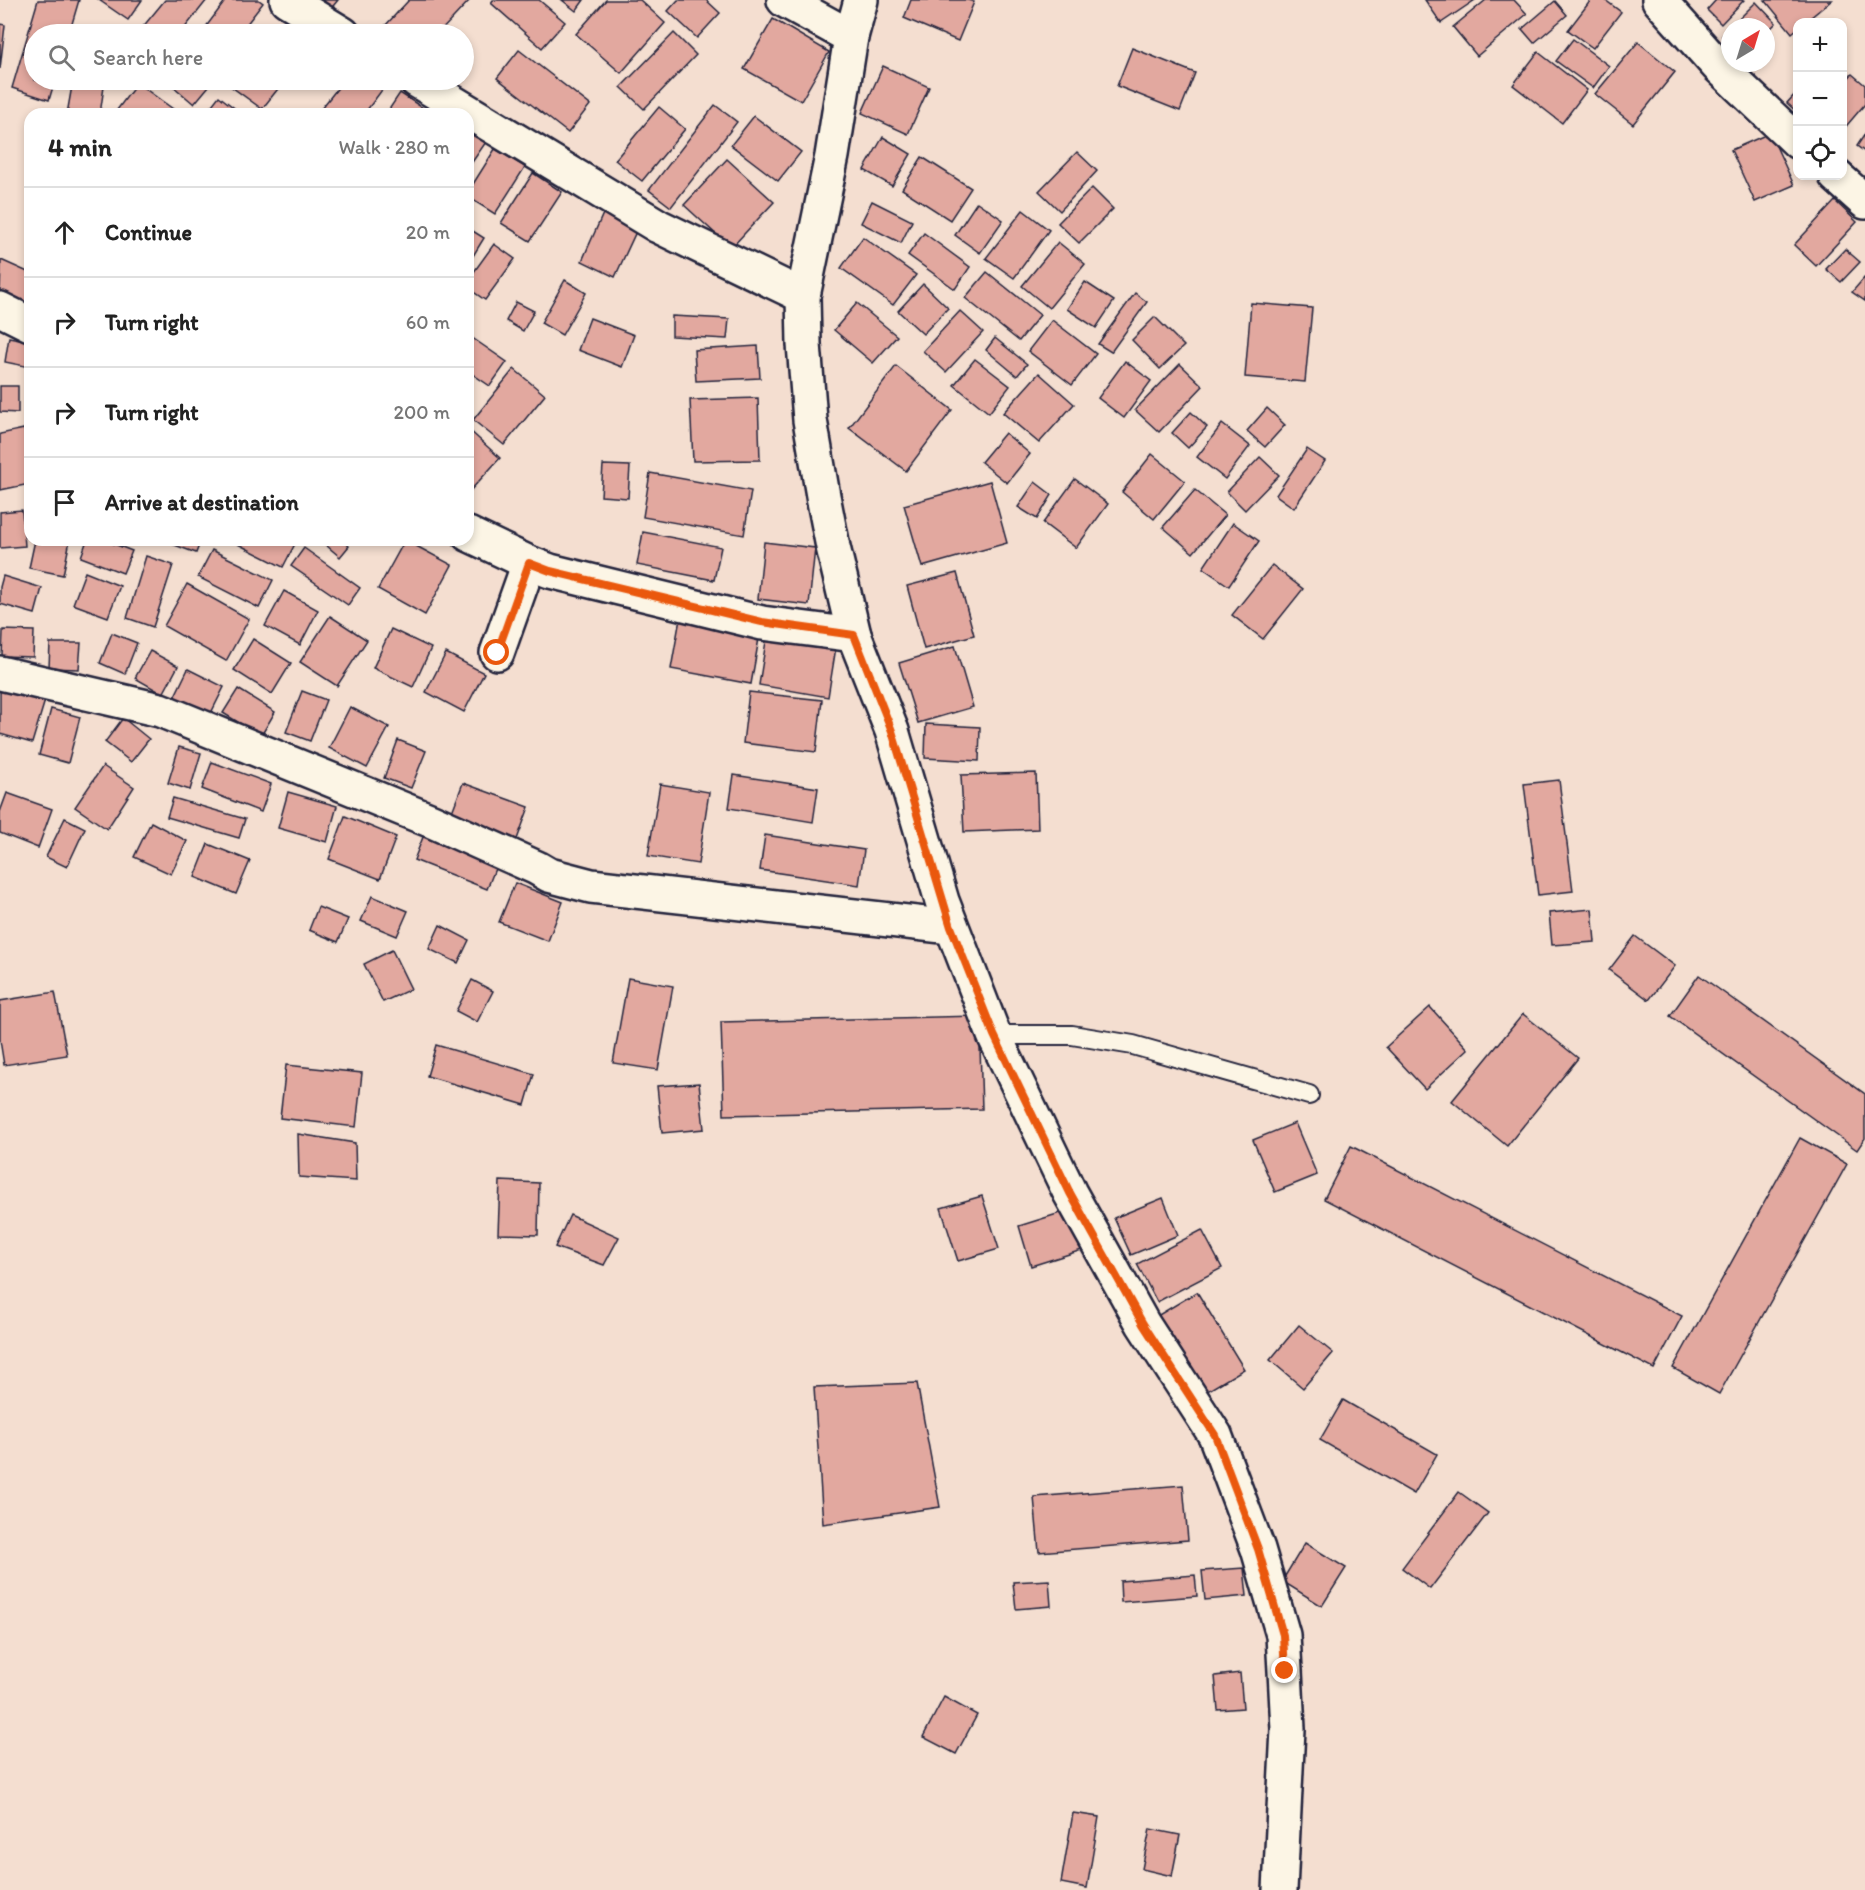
<!DOCTYPE html>
<html lang="en">
<head>
<meta charset="utf-8">
<style>
  body { margin:0; font-family:Itim,sans-serif; background:#f2f2f2; color:#222 }
  .controls { position:absolute; right:18px; top:18px; display:grid; overflow:hidden; border-radius:12px; box-shadow:0 3px 9px #0003 }
  .controls button { width:54px; height:54px; display:grid; place-items:center; padding:0; border:0; border-bottom:2px solid #e0e0e0; background:#fff; color:#222; font:30px sans-serif }
  .compass { position:absolute; left:1721px; top:18px; width:54px; height:54px; border-radius:50%; background:#fff; box-shadow:0 3px 9px #0003; rotate:38deg }
  .stop { position:absolute; width:18px; height:18px; margin:-14px; border:4px solid #ea580c; border-radius:50%; background:#fff }
  .stop.end { background:#ea580c; border-color:#fff; box-shadow:0 2px 6px #0008 }
  .list { margin:0; padding:0; list-style:none }
  h2 { display:flex; justify-content:space-between; align-items:center; height:78px; margin:0; padding:0 24px; font-size:26px }
  h2 small { font-size:20px; font-weight:400; color:#767676 }
  .list li { display:grid; grid-template-columns:39px 1fr auto; gap:18px; align-items:center; box-sizing:border-box; height:90px; padding:0 24px; border-top:2px solid #e0e0e0 }
  .list b { display:block; font-size:22px; white-space:nowrap }
  .list em { font-size:20px; font-style:normal; color:#767676 }
  .icon { flex:none; width:33px; height:33px; fill:none; stroke:currentColor; stroke-width:2; stroke-linecap:round; stroke-linejoin:round }
  .map { position:relative; flex:none; width:1865px; height:1890px; overflow:hidden }
  .search { position:absolute; background:#fff; box-shadow:0 3px 9px #0003; left:24px; top:24px; width:450px; height:66px; display:flex; align-items:center; gap:15px; box-sizing:border-box; padding:0 21px; border-radius:33px; color:#767676; font-size:22px }
  .panel { position:absolute; background:#fff; box-shadow:0 3px 9px #0003; left:24px; top:108px; width:450px; height:438px; border-radius:18px }
  .map>svg:first-child { display:block }
  .building { fill:#e2a89f; stroke:#22223b; stroke-width:1.5 }
  .lines { fill:none; stroke-linecap:round; stroke-linejoin:round }
  .lane-casing { stroke:#22223b; stroke-width:22 }
  .street-casing { stroke:#22223b; stroke-width:38 }
  .lane { stroke:#fcf5e5; stroke-width:18 }
  .street { stroke:#fcf5e5; stroke-width:33 }
  .route { stroke:#ea580c; stroke-width:8 }
</style>
</head>
<body>
<div class="map">
<svg width="1865" height="1890" viewBox="0 0 1865 1890">
  <rect width="100%" height="100%" fill="#f4ded0"/>
  <filter id="ink" filterUnits="userSpaceOnUse"><feTurbulence type="fractalNoise" baseFrequency=".0167" numOctaves="2"/><feDisplacementMap in="SourceGraphic" scale="12" xChannelSelector="R" yChannelSelector="G"/><feConvolveMatrix kernelMatrix="1 2 1 2 8 2 1 2 1" color-interpolation-filters="sRGB"/></filter>
  <g filter="url(#ink)">
    <g class="building">
      <polygon points="38,0 79,0 69,34 34,34 34,80 55,80 49,100 12,88"/>
      <polygon points="99,0 142,0 128,20"/>
      <polygon points="165,0 207,0 180,34 137,34"/>
      <polygon points="226,0 259,0 263,3 239,34 205,34 202,32"/>
      <polygon points="315,0 338,0 329,11"/>
      <polygon points="409,0 467,0 469,1 438,34 394,34 385,26"/>
      <polygon points="493,0 539,0 565,22 542,48 491,3"/>
      <polygon points="562,0 584,0 576,11"/>
      <polygon points="606,0 640,0 665,23 621,73 576,34"/>
      <polygon points="678,0 706,0 720,13 697,38 668,11"/>
      <polygon points="911,0 968,0 974,2 958,41 904,18"/>
      <polygon points="1425,0 1475,0 1441,23"/>
      <polygon points="1486,0 1514,0 1527,14 1477,56 1453,27"/>
      <polygon points="1591,0 1605,0 1621,12 1593,48 1568,30"/>
      <polygon points="1716,0 1744,0 1721,24 1707,10"/>
      <polygon points="1765,0 1832,0 1805,22 1798,22 1798,28 1792,33"/>
      <polygon points="1555,1 1567,15 1534,43 1522,29"/>
      <polygon points="1756,2 1776,23 1766,33 1766,27 1731,27"/>
      <polygon points="773,19 829,52 801,101 744,69"/>
      <polygon points="0,24 5,25 0,69"/>
      <polygon points="1730,28 1730,45 1722,36"/>
      <polygon points="674,33 696,55 644,109 621,87"/>
      <polygon points="1573,39 1609,66 1593,88 1556,61"/>
      <polygon points="1638,42 1675,72 1633,124 1595,94"/>
      <polygon points="1132,48 1195,73 1180,111 1117,86"/>
      <polygon points="519,50 590,105 568,133 497,78"/>
      <polygon points="1538,52 1587,90 1562,123 1513,85"/>
      <polygon points="883,66 929,87 908,134 862,113"/>
      <polygon points="1852,74 1865,85 1865,104 1842,131 1842,85"/>
      <polygon points="73,80 105,80 100,114 67,114"/>
      <polygon points="166,80 214,80 194,104"/>
      <polygon points="232,80 285,80 262,109 229,85"/>
      <polygon points="344,80 369,80 382,90 364,114 317,114"/>
      <polygon points="137,83 180,114 114,114"/>
      <polygon points="1798,91 1798,113 1787,103"/>
      <polygon points="400,93 432,114 386,114"/>
      <polygon points="219,96 238,111 236,114 205,114"/>
      <polygon points="715,105 737,122 671,207 649,190"/>
      <polygon points="659,107 685,129 642,181 615,160"/>
      <polygon points="754,116 801,152 778,181 731,145"/>
      <polygon points="468,130 486,142 468,168"/>
      <polygon points="1770,133 1794,185 1755,202 1731,150"/>
      <polygon points="1865,134 1865,152 1857,146"/>
      <polygon points="883,137 911,154 892,186 864,170"/>
      <polygon points="495,149 525,167 495,214 468,197 468,192"/>
      <polygon points="1077,152 1097,171 1060,211 1039,191"/>
      <polygon points="922,157 971,188 950,220 902,189"/>
      <polygon points="727,159 774,202 731,248 684,205"/>
      <polygon points="533,173 562,192 530,241 501,223"/>
      <polygon points="1092,188 1113,209 1079,243 1058,223"/>
      <polygon points="872,201 912,221 901,243 861,223"/>
      <polygon points="1835,201 1857,222 1816,266 1794,245"/>
      <polygon points="977,202 1003,220 980,253 955,235"/>
      <polygon points="606,207 640,223 615,277 582,261"/>
      <polygon points="1023,210 1049,230 1014,278 986,258"/>
      <polygon points="468,228 484,238 468,264"/>
      <polygon points="924,233 970,267 955,289 908,255"/>
      <polygon points="863,237 916,275 893,305 841,268"/>
      <polygon points="1058,242 1085,264 1049,308 1022,286"/>
      <polygon points="494,244 515,259 485,300 468,288 468,280"/>
      <polygon points="1845,249 1860,262 1841,282 1826,269"/>
      <polygon points="1,260 30,273 30,308 0,295"/>
      <polygon points="987,272 1040,315 1019,341 965,298"/>
      <polygon points="1865,277 1865,301 1852,292"/>
      <polygon points="565,280 586,293 562,335 541,323"/>
      <polygon points="1085,282 1114,301 1096,328 1067,309"/>
      <polygon points="923,284 948,308 923,334 898,311"/>
      <polygon points="1135,293 1147,302 1111,352 1098,344"/>
      <polygon points="516,302 534,311 523,331 506,321"/>
      <polygon points="857,303 897,336 873,363 834,330"/>
      <polygon points="1251,303 1312,308 1305,382 1245,377"/>
      <polygon points="960,311 983,332 946,372 923,351"/>
      <polygon points="672,316 729,319 727,339 672,336"/>
      <polygon points="1155,317 1184,346 1160,369 1132,340"/>
      <polygon points="590,318 634,335 622,367 578,350"/>
      <polygon points="1052,320 1096,354 1072,385 1028,351"/>
      <polygon points="468,335 507,362 490,386 468,371"/>
      <polygon points="9,337 30,341 30,367 5,362"/>
      <polygon points="995,338 1027,364 1017,376 986,350"/>
      <polygon points="758,346 760,378 696,381 694,350"/>
      <polygon points="975,359 1010,386 989,413 954,385"/>
      <polygon points="1125,361 1151,381 1124,418 1098,398"/>
      <polygon points="1180,364 1203,386 1159,432 1135,410"/>
      <polygon points="896,366 952,410 906,471 849,428"/>
      <polygon points="514,369 545,395 504,445 473,420"/>
      <polygon points="1039,373 1074,404 1039,443 1003,413"/>
      <polygon points="0,386 18,386 18,413 0,412"/>
      <polygon points="758,398 760,460 693,461 690,400"/>
      <polygon points="1267,408 1285,425 1265,447 1247,431"/>
      <polygon points="1191,412 1207,427 1188,448 1172,433"/>
      <polygon points="1222,424 1250,446 1225,479 1197,457"/>
      <polygon points="24,429 30,454 30,484 0,490 0,434"/>
      <polygon points="468,429 500,458 468,493"/>
      <polygon points="1005,433 1030,454 1007,483 981,462"/>
      <polygon points="1307,449 1325,461 1294,508 1276,495"/>
      <polygon points="1152,454 1185,481 1154,519 1122,492"/>
      <polygon points="1260,457 1279,475 1245,510 1227,492"/>
      <polygon points="603,465 630,466 628,498 601,496"/>
      <polygon points="650,473 751,491 744,535 643,517"/>
      <polygon points="1075,479 1108,504 1076,548 1043,523"/>
      <polygon points="990,481 1007,543 922,567 904,505"/>
      <polygon points="1035,482 1052,495 1037,519 1018,507"/>
      <polygon points="1195,490 1225,515 1193,553 1163,527"/>
      <polygon points="22,510 25,546 0,548 0,512"/>
      <polygon points="1233,523 1259,541 1229,586 1203,568"/>
      <polygon points="643,532 721,547 714,580 637,565"/>
      <polygon points="35,540 70,540 63,575 29,568"/>
      <polygon points="87,540 104,540 132,551 123,573 81,557"/>
      <polygon points="165,540 201,540 196,553 164,541"/>
      <polygon points="230,540 297,540 283,567"/>
      <polygon points="320,540 342,540 349,546 340,557"/>
      <polygon points="405,540 452,565 425,615 378,589"/>
      <polygon points="764,542 815,548 809,605 758,599"/>
      <polygon points="304,548 360,588 348,605 291,566"/>
      <polygon points="212,550 273,580 259,608 198,577"/>
      <polygon points="146,556 173,565 153,627 127,618"/>
      <polygon points="1272,565 1303,589 1263,639 1232,615"/>
      <polygon points="85,572 120,586 108,617 73,604"/>
      <polygon points="957,573 974,635 924,649 907,586"/>
      <polygon points="3,576 42,588 35,614 0,604 0,587"/>
      <polygon points="187,584 249,619 226,661 164,626"/>
      <polygon points="284,591 318,610 300,645 265,626"/>
      <polygon points="681,613 761,627 751,684 671,669"/>
      <polygon points="330,616 367,640 337,686 300,662"/>
      <polygon points="391,629 431,648 413,687 373,668"/>
      <polygon points="3,630 34,631 33,657 2,656"/>
      <polygon points="112,633 137,643 125,674 100,663"/>
      <polygon points="767,635 836,647 828,697 759,685"/>
      <polygon points="253,639 291,663 272,694 234,670"/>
      <polygon points="50,643 81,643 79,669 49,668"/>
      <polygon points="955,646 973,707 918,723 899,663"/>
      <polygon points="150,651 178,666 163,694 135,678"/>
      <polygon points="446,653 484,673 464,712 426,692"/>
      <polygon points="188,669 224,687 207,721 171,704"/>
      <polygon points="2,684 46,697 32,743 0,734 0,691"/>
      <polygon points="238,689 275,712 261,736 223,713"/>
      <polygon points="302,691 326,700 310,741 286,732"/>
      <polygon points="749,692 822,700 816,752 743,743"/>
      <polygon points="350,707 389,727 367,768 329,748"/>
      <polygon points="51,709 80,717 68,763 39,755"/>
      <polygon points="123,718 149,739 131,762 105,742"/>
      <polygon points="926,724 980,727 979,761 925,758"/>
      <polygon points="398,740 426,751 411,788 384,778"/>
      <polygon points="179,747 201,753 190,790 168,783"/>
      <polygon points="212,762 271,784 261,812 202,789"/>
      <polygon points="103,766 134,787 107,829 75,807"/>
      <polygon points="1036,773 1038,829 964,832 961,775"/>
      <polygon points="734,775 818,788 813,822 729,808"/>
      <polygon points="1559,780 1573,891 1538,895 1524,784"/>
      <polygon points="463,783 529,807 516,842 450,817"/>
      <polygon points="660,784 709,792 698,864 648,856"/>
      <polygon points="288,792 337,806 327,842 278,828"/>
      <polygon points="7,793 52,809 38,848 0,833 0,812"/>
      <polygon points="173,798 245,819 239,838 167,817"/>
      <polygon points="345,816 396,837 380,879 329,859"/>
      <polygon points="65,818 85,828 67,867 46,857"/>
      <polygon points="151,822 187,841 171,874 134,857"/>
      <polygon points="425,832 498,861 487,889 414,860"/>
      <polygon points="765,835 864,850 859,885 760,870"/>
      <polygon points="208,844 250,861 236,894 195,877"/>
      <polygon points="515,883 563,902 548,941 499,922"/>
      <polygon points="372,896 408,911 397,936 361,921"/>
      <polygon points="318,907 348,919 338,942 309,930"/>
      <polygon points="1592,909 1595,942 1552,945 1549,913"/>
      <polygon points="440,925 469,940 458,963 429,949"/>
      <polygon points="1635,936 1675,966 1649,1000 1609,970"/>
      <polygon points="392,950 411,989 383,1002 364,964"/>
      <polygon points="1699,975 1865,1094 1865,1138 1857,1150 1670,1016"/>
      <polygon points="628,978 673,986 658,1070 613,1063"/>
      <polygon points="472,980 493,991 477,1022 456,1011"/>
      <polygon points="55,992 67,1055 4,1065 0,1040 0,1001"/>
      <polygon points="1430,1007 1468,1049 1425,1089 1386,1047"/>
      <polygon points="1523,1014 1578,1058 1507,1146 1452,1101"/>
      <polygon points="979,1016 982,1109 724,1115 721,1022"/>
      <polygon points="436,1045 534,1074 525,1105 427,1076"/>
      <polygon points="286,1065 362,1073 356,1127 280,1118"/>
      <polygon points="699,1083 704,1129 662,1133 657,1086"/>
      <polygon points="1295,1123 1317,1175 1275,1192 1253,1140"/>
      <polygon points="298,1134 355,1143 356,1181 299,1177"/>
      <polygon points="1800,1138 1847,1164 1719,1394 1673,1368"/>
      <polygon points="1351,1146 1682,1316 1654,1369 1324,1199"/>
      <polygon points="500,1181 539,1183 538,1235 498,1234"/>
      <polygon points="982,1196 999,1249 958,1261 941,1208"/>
      <polygon points="1163,1198 1178,1235 1131,1255 1114,1218"/>
      <polygon points="1070,1210 1082,1250 1031,1266 1019,1226"/>
      <polygon points="570,1215 619,1237 604,1265 555,1247"/>
      <polygon points="1202,1230 1222,1268 1157,1302 1137,1264"/>
      <polygon points="1197,1292 1244,1369 1204,1393 1157,1316"/>
      <polygon points="1299,1325 1333,1353 1303,1388 1270,1360"/>
      <polygon points="917,1383 940,1507 823,1524 814,1387"/>
      <polygon points="1343,1400 1437,1454 1414,1494 1320,1440"/>
      <polygon points="1183,1485 1188,1540 1039,1552 1034,1497"/>
      <polygon points="1459,1492 1488,1513 1430,1589 1402,1568"/>
      <polygon points="1305,1543 1346,1568 1322,1606 1282,1581"/>
      <polygon points="1244,1568 1247,1596 1205,1600 1202,1571"/>
      <polygon points="1195,1575 1197,1596 1121,1602 1120,1581"/>
      <polygon points="1049,1580 1051,1606 1016,1609 1013,1582"/>
      <polygon points="1240,1673 1243,1708 1218,1710 1215,1676"/>
      <polygon points="944,1697 977,1715 956,1754 923,1737"/>
      <polygon points="1073,1813 1099,1817 1087,1888 1061,1883"/>
      <polygon points="1150,1829 1180,1835 1172,1876 1142,1869"/>
    </g>
    <g class="lines">
      <defs>
        <polyline id="lane" points="994,1035 1072,1035 1133,1045 1309,1095"/>
        <g id="street">
          <polyline points="287,0 343,34"/>
          <polyline points="784,0 851,37"/>
          <polyline points="861,0 851,37 832,156 803,296 804,344 810,420 823,496 833,547 854,635 892,731 942,901 994,1035 1070,1193 1143,1324 1215,1435 1258,1549 1283,1635 1285,1671 1288,1729 1280,1890"/>
          <polyline points="1659,0 1718,66 1798,142"/>
          <polyline points="416,80 658,226 803,296"/>
          <polyline points="1836,176 1865,202"/>
          <polyline points="0,309 30,324"/>
          <polyline points="468,534 529,563 550,571 762,623 854,635"/>
          <polyline points="497,653 529,563"/>
          <polyline points="0,673 160,710 432,821 537,868 549,875 591,886 951,927"/>
        </g>
      </defs>
      <use href="#lane" class="lane-casing"/>
      <use href="#street" class="street-casing"/>
      <use href="#lane" class="lane"/>
      <use href="#street" class="street"/>
    </g>
  </g>
  <g class="lines" filter="url(#ink)">
    <polyline class="route" points="497,653 529,563 550,571 762,622 854,635 892,731 951,927 994,1035 1070,1193 1143,1324 1215,1435 1258,1549 1283,1635 1285,1671"/>
  </g>
</svg>
<div class="controls">
<button>+</button>
<button>−</button>
<button><svg class="icon" aria-label="locate" viewBox="0 0 24 24"><circle cx="12" cy="12" r="6"/><path d="M12 2v4M12 18v4M2 12h4M18 12h4"/></svg></button>
</div>
<svg class="compass" viewBox="-18 -18 36 36"><path d="M0-13l5 13h-10z" fill="#e53935"/><path d="M0 13l5-13h-10z" fill="#767676"/></svg>
<div class="stop" style="left:497px;top:653px"></div>
<div class="stop end" style="left:1285px;top:1671px"></div>
<div class="search"><svg class="icon" aria-label="search" viewBox="0 0 24 24"><circle cx="10" cy="10" r="6"/><path d="M15 15l6 6"/></svg>Search here</div>
<section class="panel">
<h2>4 min<small>Walk · 280 m</small></h2>
<ul class="list">
<li><svg class="icon" aria-label="ahead" viewBox="0 0 24 24"><path d="M12 20V5M6 11l6-6 6 6"/></svg><div><b>Continue</b></div><em>20 m</em></li>
<li><svg class="icon" aria-label="right" viewBox="0 0 24 24"><path d="M7 20v-9h11M14 6l5 5-5 5"/></svg><div><b>Turn right</b></div><em>60 m</em></li>
<li><svg class="icon" aria-label="right" viewBox="0 0 24 24"><path d="M7 20v-9h11M14 6l5 5-5 5"/></svg><div><b>Turn right</b></div><em>200 m</em></li>
<li><svg class="icon" aria-label="arrive" viewBox="0 0 24 24"><path d="M6 21V4h12l-3 4 3 4H6"/></svg><div><b>Arrive at destination</b></div></li>
</ul>
</section>
</div>
</body>
</html>
